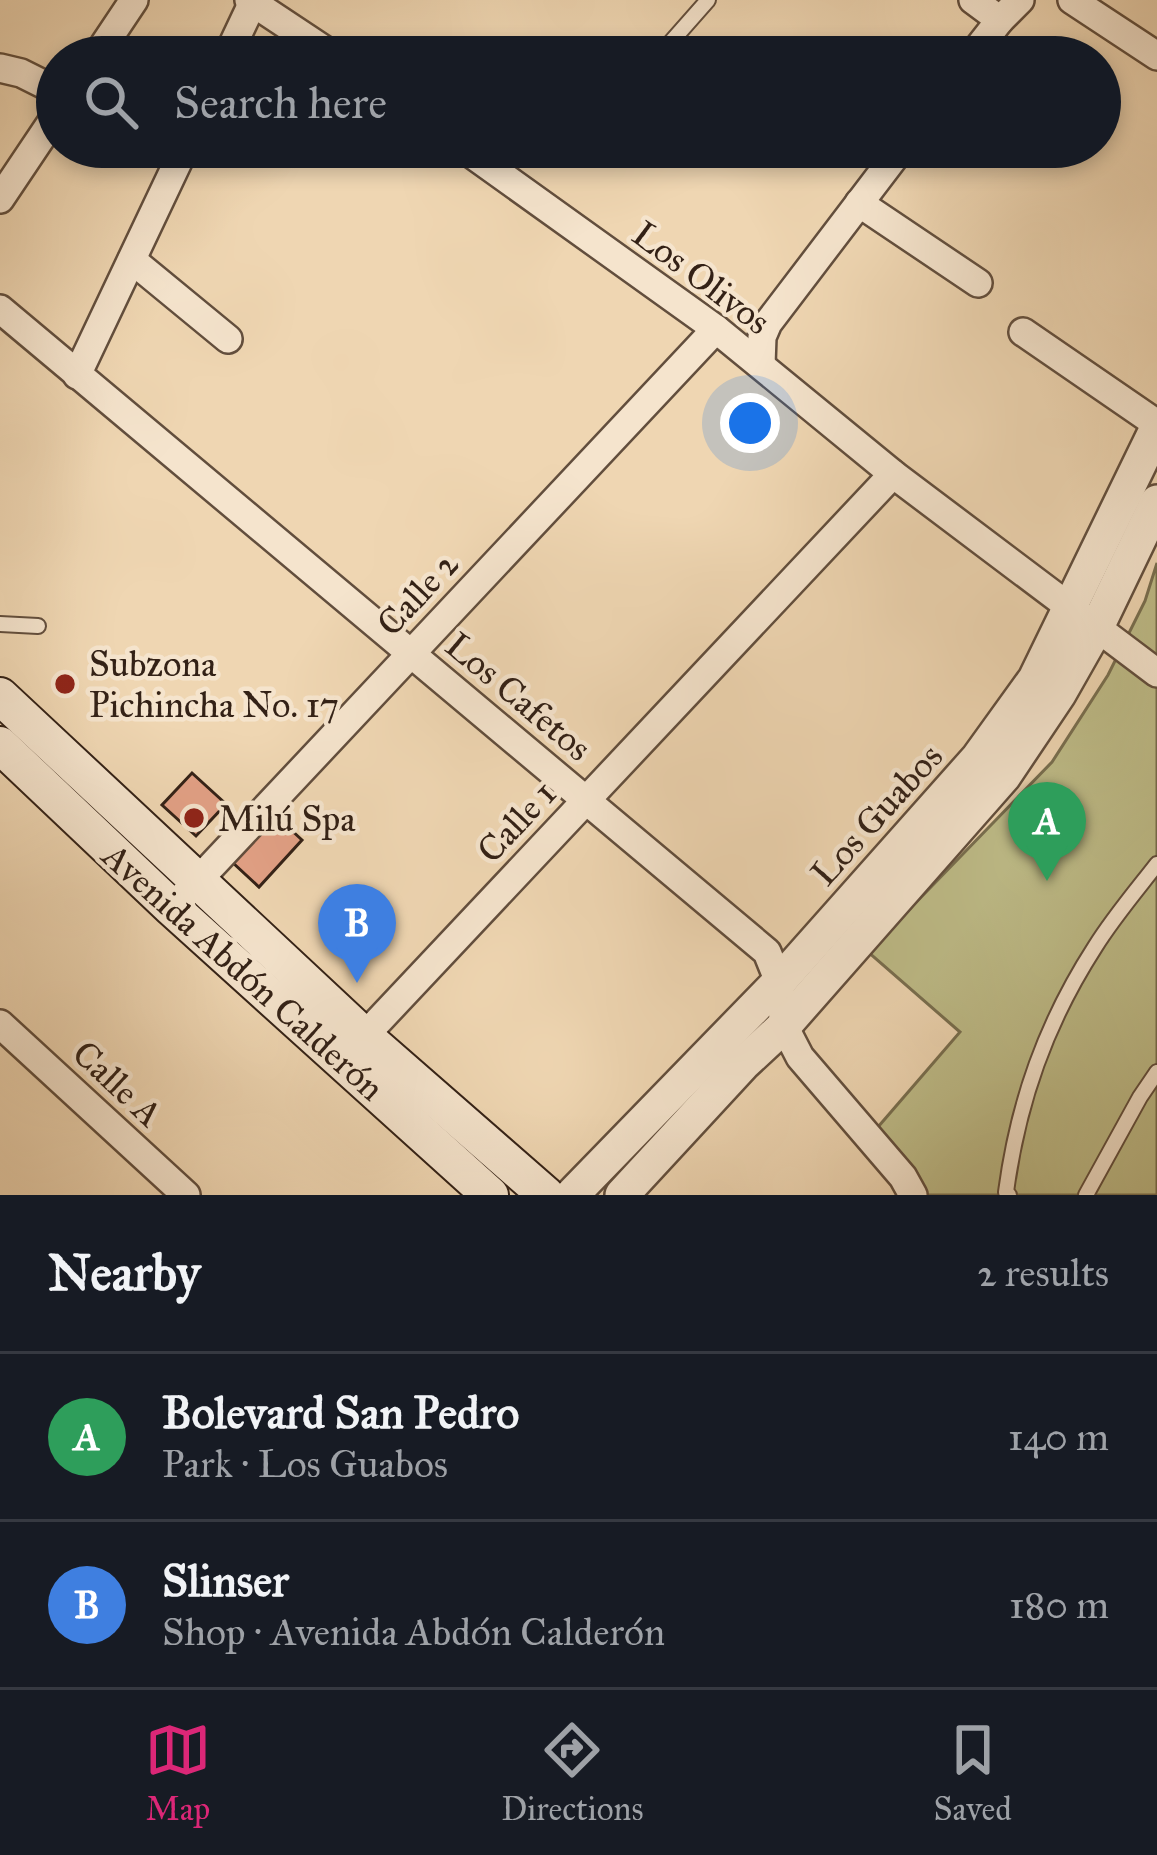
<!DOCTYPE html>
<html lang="en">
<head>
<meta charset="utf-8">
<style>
  body { margin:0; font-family:"IM FELL Great Primer",serif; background:#20242c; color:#f1f3f6 }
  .you { position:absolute; left:750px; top:423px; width:42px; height:42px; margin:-30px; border:9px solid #fff; border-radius:50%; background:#1a73e8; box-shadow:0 0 0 18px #1a73e833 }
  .badge { display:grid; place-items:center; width:78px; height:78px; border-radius:50%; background:#db2777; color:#fff; font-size:39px; font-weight:700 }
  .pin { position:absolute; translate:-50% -99px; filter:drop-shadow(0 3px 6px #0008) }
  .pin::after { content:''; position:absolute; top:63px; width:42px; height:36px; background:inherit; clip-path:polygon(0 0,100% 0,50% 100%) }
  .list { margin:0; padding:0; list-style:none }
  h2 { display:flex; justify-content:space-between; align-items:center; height:156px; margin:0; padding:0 48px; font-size:51px }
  h2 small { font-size:39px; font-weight:400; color:#9ea1a6 }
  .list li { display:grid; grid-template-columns:78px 1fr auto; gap:36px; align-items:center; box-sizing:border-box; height:168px; padding:0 48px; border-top:3px solid #363941 }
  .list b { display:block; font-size:45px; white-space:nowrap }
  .list p { margin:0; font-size:39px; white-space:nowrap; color:#9ea1a6 }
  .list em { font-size:39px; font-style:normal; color:#9ea1a6 }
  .icon { flex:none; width:66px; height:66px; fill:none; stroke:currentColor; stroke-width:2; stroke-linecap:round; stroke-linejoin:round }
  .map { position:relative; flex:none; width:1157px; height:1195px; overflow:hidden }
  .search { position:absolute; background:#171b24; box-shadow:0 6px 18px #0003; left:36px; right:36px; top:36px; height:132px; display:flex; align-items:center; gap:30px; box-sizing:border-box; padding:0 42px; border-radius:66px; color:#9ea1a6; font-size:45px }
  .sheet { height:492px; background:#171b24 }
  nav { display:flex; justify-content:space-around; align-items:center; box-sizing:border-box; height:168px; border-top:3px solid #363941; background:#171b24; font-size:33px; color:#9ea1a6 }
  nav a { display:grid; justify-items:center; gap:6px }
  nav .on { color:#db2777 }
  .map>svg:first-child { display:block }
  .green { fill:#bebc88; stroke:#786e4f; stroke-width:3 }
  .building { fill:#e3a186; stroke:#332116; stroke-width:3 }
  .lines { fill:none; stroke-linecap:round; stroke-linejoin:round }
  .service-casing { stroke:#624e3d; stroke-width:18 }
  .minor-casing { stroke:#624e3d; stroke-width:32 }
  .tertiary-casing { stroke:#624e3d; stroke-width:38 }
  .secondary-casing { stroke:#332116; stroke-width:40 }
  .service { stroke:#f5e4cd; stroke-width:14 }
  .minor { stroke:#f5e4cd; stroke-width:27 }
  .tertiary { stroke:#f5e4cd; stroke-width:33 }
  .secondary { stroke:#f5e4cd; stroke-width:36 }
  .poi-dot { fill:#8f2418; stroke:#f5e4cd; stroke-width:4.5 }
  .labels { text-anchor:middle; stroke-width:9; stroke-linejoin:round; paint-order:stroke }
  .street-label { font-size:36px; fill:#332116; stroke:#f5e4cd }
  .poi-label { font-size:36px; fill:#332116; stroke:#f5e4cd; text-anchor:start }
</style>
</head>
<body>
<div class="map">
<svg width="1157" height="1195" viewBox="0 0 1157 1195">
  <rect width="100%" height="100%" fill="#efd6b2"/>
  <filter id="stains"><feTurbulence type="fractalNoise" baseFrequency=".00167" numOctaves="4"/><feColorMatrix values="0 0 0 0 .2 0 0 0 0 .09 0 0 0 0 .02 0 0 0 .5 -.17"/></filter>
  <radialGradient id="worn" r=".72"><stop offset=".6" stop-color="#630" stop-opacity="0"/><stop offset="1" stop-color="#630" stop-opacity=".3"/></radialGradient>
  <polygon class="green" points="1157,563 1157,1195 918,1195 878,1127 960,1032 868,952 1052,762 1108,675 1145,601"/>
  <g class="building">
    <polygon points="192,773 226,804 196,836 162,805"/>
    <polygon points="275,815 302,840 259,887 232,862"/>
  </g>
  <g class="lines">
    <defs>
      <g id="service">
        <polyline points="671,42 708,0"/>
        <polyline points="0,624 38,626"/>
        <path d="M1009,1195L1006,1192C1018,1102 1046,1023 1095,947C1113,918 1136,891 1157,864"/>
        <polyline points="1086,1195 1140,1097 1157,1072"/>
      </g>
      <g id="minor">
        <polyline points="249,0 335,57"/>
        <polyline points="973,0 1000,20 1020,0"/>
        <polyline points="1072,0 1157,56"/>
        <polyline points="96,57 134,0"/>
        <polyline points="227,57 253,2"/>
        <polyline points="971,57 1000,20"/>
        <polyline points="0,68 21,73 57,91"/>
        <polyline points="462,147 716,329 893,474 1157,673"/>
        <polyline points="0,199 57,114"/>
        <polyline points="859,203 978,283"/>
        <polyline points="132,260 228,339"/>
        <polyline points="0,309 767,952 779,982 784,1026 800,1057 903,1177 913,1195"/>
        <polyline points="1023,332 1157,424"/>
        <polyline points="761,365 762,337 768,323 902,147"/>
        <polyline points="77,375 185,147"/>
        <polyline points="172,908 716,329"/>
        <polyline points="0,1024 186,1195"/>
        <polyline points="353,1048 893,474"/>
      </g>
      <g id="tertiary">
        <polyline points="572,1195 779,982 978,758 1035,679 1157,428"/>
        <polyline points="622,1195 743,1064 784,1026 1004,776 1059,694 1097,627 1157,502"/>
      </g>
      <g id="secondary">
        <polyline points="0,696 364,1036 546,1195"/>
        <polyline points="0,745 172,908 490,1195"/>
      </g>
    </defs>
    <use href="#service" class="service-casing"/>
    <use href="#minor" class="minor-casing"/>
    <use href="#tertiary" class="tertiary-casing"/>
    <use href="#secondary" class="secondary-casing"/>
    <use href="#service" class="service"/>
    <use href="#minor" class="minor"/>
    <use href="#tertiary" class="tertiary"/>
    <use href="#secondary" class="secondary"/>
  </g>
  <g class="poi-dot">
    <circle cx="65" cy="684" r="12"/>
    <circle cx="194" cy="818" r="12"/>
  </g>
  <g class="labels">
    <g class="street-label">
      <text transform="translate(702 277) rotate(37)" y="13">Los Olivos</text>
      <text transform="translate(417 593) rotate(-47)" y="13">Calle 2</text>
      <text transform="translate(519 696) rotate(40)" y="13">Los Cafetos</text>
      <text transform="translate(876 814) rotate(-48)" y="13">Los Guabos</text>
      <text transform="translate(516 821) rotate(-47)" y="13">Calle 1</text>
      <text transform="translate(244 971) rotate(42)" y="13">Avenida Abdón Calderón</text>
      <text transform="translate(118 1083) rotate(43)" y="13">Calle A</text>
    </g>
    <g class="poi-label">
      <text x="89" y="676">Subzona<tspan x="89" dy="41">Pichincha No. 17</tspan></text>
      <text x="218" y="831">Milú Spa</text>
    </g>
  </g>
  <rect width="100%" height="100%" filter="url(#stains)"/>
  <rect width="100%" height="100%" fill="url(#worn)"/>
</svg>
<div class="you"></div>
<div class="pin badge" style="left:1047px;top:881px;background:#2e9e5b">A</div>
<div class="pin badge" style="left:357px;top:983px;background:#3f7fe0">B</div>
<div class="search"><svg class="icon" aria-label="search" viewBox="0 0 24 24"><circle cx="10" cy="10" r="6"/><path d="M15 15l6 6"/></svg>Search here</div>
</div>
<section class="sheet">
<h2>Nearby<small>2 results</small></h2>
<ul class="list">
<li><span class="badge" style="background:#2e9e5b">A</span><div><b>Bolevard San Pedro</b><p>Park · Los Guabos</p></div><em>140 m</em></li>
<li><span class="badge" style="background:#3f7fe0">B</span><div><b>Slinser</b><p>Shop · Avenida Abdón Calderón</p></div><em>180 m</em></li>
</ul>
</section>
<nav>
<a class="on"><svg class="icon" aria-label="map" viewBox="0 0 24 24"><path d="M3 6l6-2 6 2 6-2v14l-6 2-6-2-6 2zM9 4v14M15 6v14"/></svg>Map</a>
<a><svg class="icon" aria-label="directions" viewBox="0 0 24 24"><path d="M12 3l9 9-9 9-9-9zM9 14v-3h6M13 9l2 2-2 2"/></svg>Directions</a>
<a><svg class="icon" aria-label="saved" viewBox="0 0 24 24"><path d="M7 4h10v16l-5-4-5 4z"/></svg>Saved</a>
</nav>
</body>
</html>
